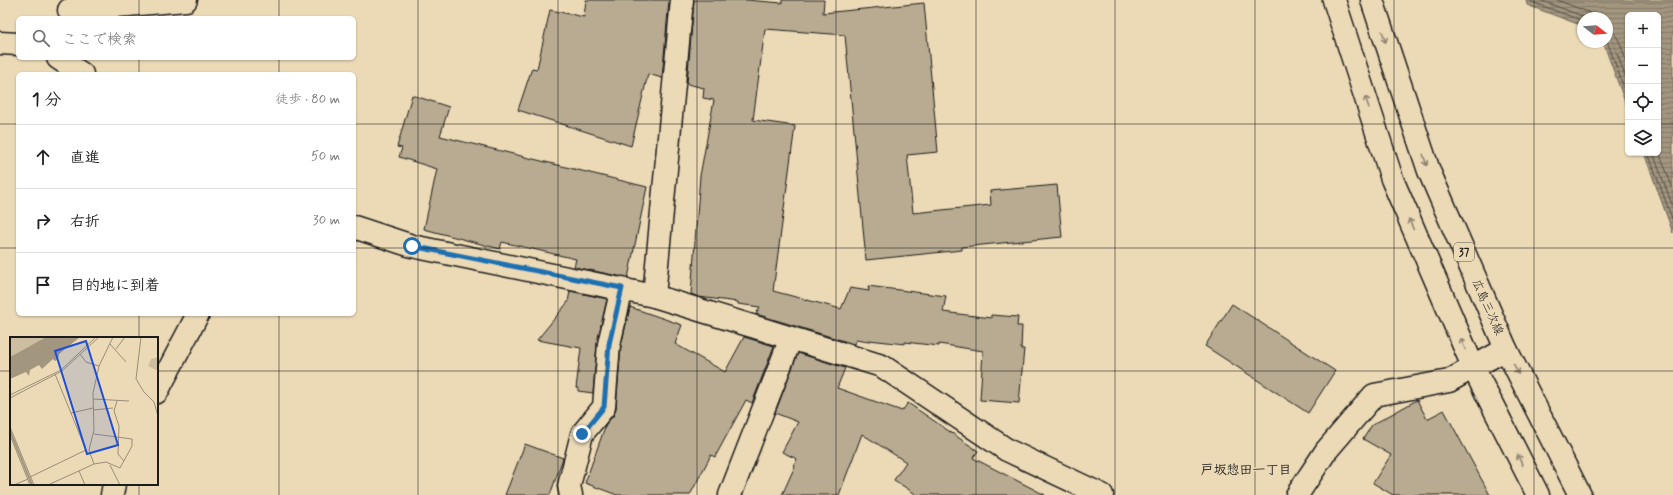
<!DOCTYPE html>
<html lang="ja">
<head>
<meta charset="utf-8">
<style>
  body { margin:0; font-family:Mynerve,"Klee One",sans-serif; background:#f2f2f2; color:#202124 }
  .controls { position:absolute; right:12px; top:12px; display:grid; overflow:hidden; border-radius:6px; box-shadow:0 1px 3px #0004 }
  .controls button { width:36px; height:36px; display:grid; place-items:center; padding:0; border:0; border-bottom:1px solid #e0e0e0; background:#fff; color:#202124; font:20px sans-serif }
  .compass { position:absolute; left:1577px; top:12px; width:36px; height:36px; border-radius:50%; background:#fff; box-shadow:0 1px 3px #0004; rotate:107deg }
  .stop { position:absolute; width:12px; height:12px; margin:-9px; border:3px solid #1f6fb2; border-radius:50%; background:#fff }
  .stop.end { background:#1f6fb2; border-color:#fff; box-shadow:0 1px 4px #0008 }
  .list { margin:0; padding:0; list-style:none }
  h2 { display:flex; justify-content:space-between; align-items:center; height:52px; margin:0; padding:0 16px; font-size:17px }
  h2 small { font-size:13px; font-weight:400; color:#757577 }
  .list li { display:grid; grid-template-columns:26px 1fr auto; gap:12px; align-items:center; box-sizing:border-box; height:64px; padding:0 16px; border-top:1px solid #e0e0e0 }
  .list b { display:block; font-size:15px; white-space:nowrap }
  .list em { font-size:13px; font-style:normal; color:#757577 }
  .icon { flex:none; width:22px; height:22px; fill:none; stroke:currentColor; stroke-width:2; stroke-linecap:round; stroke-linejoin:round }
  .map { position:relative; flex:none; width:1673px; height:495px; overflow:hidden }
  .search { position:absolute; background:#fff; box-shadow:0 1px 3px #0004; left:16px; top:16px; width:340px; height:44px; display:flex; align-items:center; gap:10px; box-sizing:border-box; padding:0 14px; border-radius:6px; color:#757577; font-size:15px }
  .panel { position:absolute; background:#fff; box-shadow:0 1px 3px #0004; left:16px; top:72px; width:340px; height:244px; border-radius:6px }
  .map>svg:first-child { display:block }
  .water { fill:url(#water-rules); stroke:#6c6557 }
  .lines { fill:none; stroke-linecap:round; stroke-linejoin:round }
  .shore { stroke:#524d44; stroke-width:1 }
  .building { fill:#b8ab91; stroke:#1c1c1c }
  .street-casing { stroke:#1c1c1c; stroke-width:25 }
  .primary-casing { stroke:#1c1c1c; stroke-width:25 }
  .street { stroke:#ecdab7; stroke-width:22 }
  .primary { stroke:#ecdab7; stroke-width:22 }
  .oneway { stroke:#8e8471 }
  .route { stroke:#1f6fb2; stroke-width:5 }
  .grid { fill:none; stroke:#1c1c1c; stroke-width:1; stroke-opacity:0.55 }
  .labels { text-anchor:middle; stroke-width:3; stroke-linejoin:round; paint-order:stroke }
  .shield { fill:#ecdab7; stroke:#5a554a; stroke-width:1 }
  .shield-label { font-size:11px; font-weight:bold; fill:#1c1c1c }
  .street-label { font-size:12px; fill:#1c1c1c; stroke:#ecdab7 }
  .neighbourhood-label { font-size:13px; font-weight:bold; fill:#1c1c1c; stroke:#ecdab7 }
  .inset-river { fill:none; stroke:#a2967f; stroke-width:2 }
  .inset-road { fill:none; stroke:#998e79; stroke-width:1 }
  .view { fill:#1d4ed8; fill-opacity:0.15; stroke:#1d4ed8; stroke-width:2 }
  .inset-edge { fill:none; stroke:#1c1c1c; stroke-width:2 }
</style>
</head>
<body>
<div class="map">
<svg width="1673" height="495" viewBox="0 0 1673 495">
  <defs>
    <pattern id="water-rules" width="6" height="5" patternUnits="userSpaceOnUse"><rect width="6" height="5" fill="#a2967f"/><path d="M0 2.5h6" fill="none" stroke="#837a67"/></pattern>
  </defs>
  <rect width="100%" height="100%" fill="#ecdab7"/>
  <filter id="ink" filterUnits="userSpaceOnUse"><feTurbulence type="fractalNoise" baseFrequency=".025" numOctaves="2"/><feDisplacementMap in="SourceGraphic" scale="8" xChannelSelector="R" yChannelSelector="G"/><feConvolveMatrix kernelMatrix="1 2 1 2 8 2 1 2 1" color-interpolation-filters="sRGB"/></filter>
  <g filter="url(#ink)">
    <polygon class="water" points="1526,0 1673,0 1673,233 1644,153 1658,153 1658,15 1628,15 1628,110 1603,42 1607,42 1607,18 1583,18 1583,26 1527,5"/>
    <g class="lines">
      <g class="shore">
        <polyline points="1530,0 1532,2 1583,21"/>
        <polyline points="1540,0 1587,18"/>
        <polyline points="1557,0 1588,12 1596,18"/>
        <path d="M1607,28C1620,33 1623,54 1628,67"/>
        <polyline points="1607,34 1612,39 1628,84"/>
        <polyline points="1607,41 1628,99"/>
        <polyline points="1658,149 1673,189"/>
        <polyline points="1648,153 1673,221"/>
        <polyline points="1653,153 1673,207"/>
      </g>
    </g>
    <g class="building">
      <polygon points="586,0 669,0 662,78 648,74 631,146 518,110 532,68 537,69 550,10 584,17"/>
      <polygon points="694,0 746,0 782,3 782,0 824,0 823,13 924,3 938,152 907,155 913,213 991,205 990,191 1057,185 1062,237 962,247 962,250 866,260 845,35 765,29 753,120 795,126 773,291 841,309 850,288 869,291 868,286 946,296 943,312 991,318 991,315 1018,317 1017,326 1022,326 1021,349 1024,349 1019,403 980,400 983,351 939,344 939,346 905,342 905,344 869,340 869,342 856,340 854,344 756,314 760,307 738,304 738,302 699,297 691,294 700,176 714,100 703,98 704,88 687,84"/>
      <polygon points="412,95 449,107 440,136 647,187 628,278 574,267 576,259 502,242 500,249 424,229 437,169 399,157 402,148 397,147"/>
      <polygon points="570,291 607,299 597,343 593,393 578,391 578,388 576,388 581,348 537,340 568,302"/>
      <polygon points="1232,304 1335,371 1308,413 1205,346"/>
      <polygon points="630,307 682,325 675,344 725,372 744,337 774,346 752,403 746,400 715,457 711,455 690,495 617,495 585,483 606,424 614,415 616,408 621,346"/>
      <polygon points="798,353 845,368 837,388 902,411 908,403 978,451 973,458 1045,495 917,495 894,480 906,462 862,434 839,495 782,495 795,466 794,466 797,459 782,452 798,422 775,413"/>
      <polygon points="1417,400 1427,419 1444,410 1490,495 1393,495 1373,483 1391,455 1363,439 1372,425"/>
      <polygon points="525,444 563,458 550,495 505,495"/>
    </g>
    <g class="lines">
      <defs>
        <g id="street">
          <polyline points="69,10 186,0"/>
          <polyline points="0,43 18,44"/>
          <polyline points="58,58 82,74"/>
          <polyline points="354,227 412,246 654,296 882,366 1007,450 1102,495"/>
          <polyline points="654,296 682,0"/>
          <polyline points="157,392 198,314"/>
          <polyline points="112,495 114,484"/>
          <polyline points="571,495 569,486 582,434 604,407 609,344 622,288"/>
          <polyline points="730,495 791,338"/>
          <polyline points="1297,495 1326,451 1374,395 1449,381 1506,349"/>
        </g>
        <g id="primary">
          <polyline points="1334,0 1392,179 1474,369 1538,495"/>
          <polyline points="1372,0 1429,171 1506,349 1580,495"/>
        </g>
      </defs>
      <use href="#street" class="street-casing"/>
      <use href="#primary" class="primary-casing"/>
      <use href="#street" class="street"/>
      <use href="#primary" class="primary"/>
    </g>
    <defs><path id="oneway-shaft" d="M-6 0H5M1.5-3L5.5 0L1.5 3" fill="none" stroke-width="1.6" stroke-linecap="round" stroke-linejoin="round"/></defs>
    <g class="oneway">
      <use href="#oneway-shaft" transform="translate(1384 37) rotate(72)"/>
      <use href="#oneway-shaft" transform="translate(1367 102) rotate(-108)"/>
      <use href="#oneway-shaft" transform="translate(1425 160) rotate(72)"/>
      <use href="#oneway-shaft" transform="translate(1411 224) rotate(-113)"/>
      <use href="#oneway-shaft" transform="translate(1463 344) rotate(-113)"/>
      <use href="#oneway-shaft" transform="translate(1516 369) rotate(64)"/>
      <use href="#oneway-shaft" transform="translate(1520 460) rotate(-117)"/>
    </g>
  </g>
  <g class="lines" filter="url(#ink)">
    <polyline class="route" points="412,246 622,288 609,344 604,407 582,434"/>
  </g>
  <path class="grid" d="M139,0V18M279,0V18M418,0V495M558,0V495M697,0V495M836,0V495M976,0V495M1115,0V495M1255,0V495M1394,0V495M1534,0V495M139,58V74M279,58V74M0,124H18M354,124H1628M1658,124H1673M0,248H18M354,248H1673M139,314V338M279,314V495M0,371H11M157,371H1673M139,484V495"/>
  <g class="labels">
    <rect class="shield" x="1454" y="243" width="20" height="18" rx="3"/>
    <g class="shield-label">
      <text x="1464" y="256">37</text>
    </g>
    <g class="street-label">
      <text transform="translate(1488 307) rotate(66)" y="4">広島三次線</text>
    </g>
    <g class="neighbourhood-label">
      <text x="1246" y="474">戸坂惣田一丁目</text>
    </g>
  </g>
  <g transform="translate(10 337)">
    <rect width="148" height="148" fill="#ecdab7"/>
    <path d="M0,0H36L0,20Z" fill="#cebea0"/>
    <path d="M148,20V34L138,29L141,22Z" fill="#cebea0"/>
    <path d="M36,0H70L49,17L48,22L45,24L43,22L32,32L29,28L20,33L19,39L16,35L0,42V20Z" fill="#a2967f"/>
    <path class="inset-river" d="M0,94L22,148"/>
    <path class="inset-road" d="M131,0L126,42L134,55L144,65L148,79M100,7L116,25M106,12L115,0M70,17L76,25L89,29M45,37L76,113M0,58L51,33L86,0M0,61L52,34L89,0M83,62L119,64M107,64L104,74L109,89L108,117L114,124M83,73L103,71M61,76L83,71M0,90L24,148M0,98L20,148M84,127L79,113L84,93L83,56L89,29L103,0M100,128L110,148M69,134L75,148M20,140L76,113M4,148L18,142M38,148L84,127L96,125L110,131L122,109V102L84,97"/>
    <path class="view" d="M76,4L108,108L77,117L45,14Z"/>
    <rect width="148" height="148" class="inset-edge"/>
  </g>
</svg>
<div class="controls">
<button>+</button>
<button>−</button>
<button><svg class="icon" aria-label="locate" viewBox="0 0 24 24"><circle cx="12" cy="12" r="6"/><path d="M12 2v4M12 18v4M2 12h4M18 12h4"/></svg></button>
<button><svg class="icon" aria-label="layers" viewBox="0 0 24 24"><path d="M12 4l9 5-9 5-9-5zM3 14l9 5 9-5"/></svg></button>
</div>
<svg class="compass" viewBox="-18 -18 36 36"><path d="M0-13l5 13h-10z" fill="#e53935"/><path d="M0 13l5-13h-10z" fill="#757577"/></svg>
<div class="stop" style="left:412px;top:246px"></div>
<div class="stop end" style="left:582px;top:434px"></div>
<div class="search"><svg class="icon" aria-label="search" viewBox="0 0 24 24"><circle cx="10" cy="10" r="6"/><path d="M15 15l6 6"/></svg>ここで検索</div>
<section class="panel">
<h2>1 分<small>徒歩 · 80 m</small></h2>
<ul class="list">
<li><svg class="icon" aria-label="ahead" viewBox="0 0 24 24"><path d="M12 20V5M6 11l6-6 6 6"/></svg><div><b>直進</b></div><em>50 m</em></li>
<li><svg class="icon" aria-label="right" viewBox="0 0 24 24"><path d="M7 20v-9h11M14 6l5 5-5 5"/></svg><div><b>右折</b></div><em>30 m</em></li>
<li><svg class="icon" aria-label="arrive" viewBox="0 0 24 24"><path d="M6 21V4h12l-3 4 3 4H6"/></svg><div><b>目的地に到着</b></div></li>
</ul>
</section>
</div>
</body>
</html>
